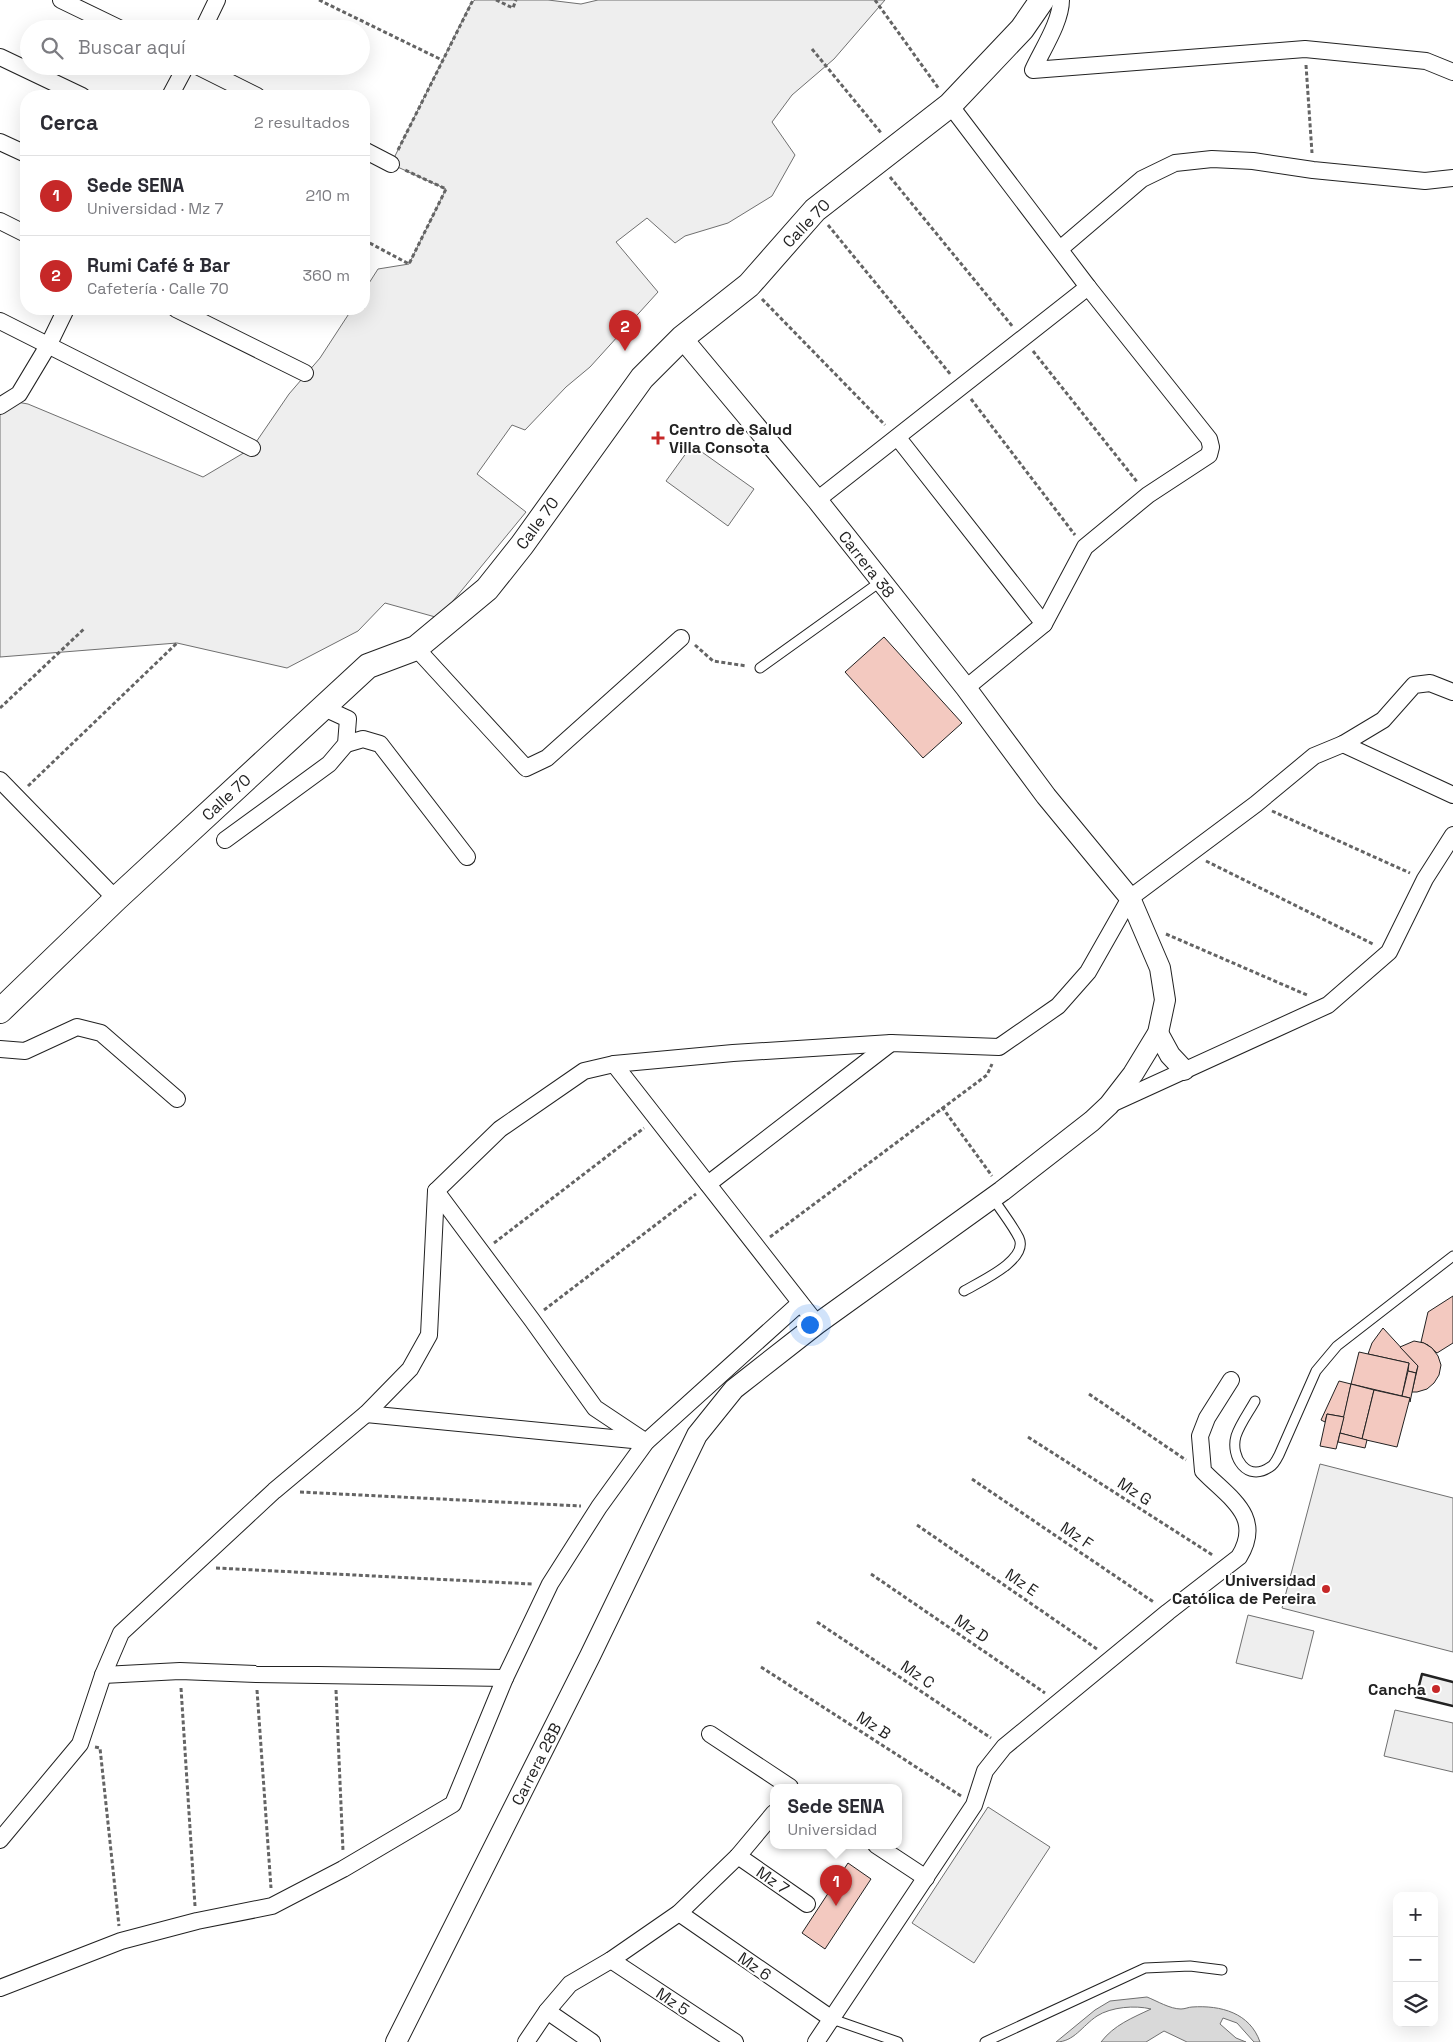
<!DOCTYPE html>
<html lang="es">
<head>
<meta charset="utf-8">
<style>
  body { margin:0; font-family:"Space Grotesk",sans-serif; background:#f2f2f3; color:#2b2b33 }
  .controls { position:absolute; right:15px; bottom:15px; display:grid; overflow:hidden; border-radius:10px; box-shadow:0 5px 20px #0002 }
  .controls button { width:45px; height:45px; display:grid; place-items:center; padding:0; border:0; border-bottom:1px solid #e1e1e2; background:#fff; color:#2b2b33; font:25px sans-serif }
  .you { position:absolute; left:809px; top:1324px; width:18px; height:18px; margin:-12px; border:4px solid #fff; border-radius:50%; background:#1a73e8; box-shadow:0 0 0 8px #1a73e833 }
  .badge { display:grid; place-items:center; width:32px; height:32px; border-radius:50%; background:#c62828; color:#fff; font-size:16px; font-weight:700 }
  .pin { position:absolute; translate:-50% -41px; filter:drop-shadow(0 1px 2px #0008) }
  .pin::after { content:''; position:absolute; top:26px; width:18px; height:15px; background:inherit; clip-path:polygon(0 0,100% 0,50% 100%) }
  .popup { position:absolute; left:770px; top:1784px; width:132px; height:65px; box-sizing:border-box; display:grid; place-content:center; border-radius:10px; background:#fff; filter:drop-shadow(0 1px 4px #0005); font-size:16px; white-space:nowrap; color:#7c7c81 }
  .popup b { font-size:19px; color:#2b2b33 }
  .popup::after { content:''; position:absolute; left:50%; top:100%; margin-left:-10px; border:10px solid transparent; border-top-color:#fff }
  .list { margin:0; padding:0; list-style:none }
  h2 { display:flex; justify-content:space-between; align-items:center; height:65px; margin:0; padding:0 20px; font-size:21px }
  h2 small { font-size:16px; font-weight:400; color:#7c7c81 }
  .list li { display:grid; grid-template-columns:32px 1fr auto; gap:15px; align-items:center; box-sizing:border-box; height:80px; padding:0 20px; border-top:1px solid #e1e1e2 }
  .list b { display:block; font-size:19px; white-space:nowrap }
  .list p { margin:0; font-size:16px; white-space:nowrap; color:#7c7c81 }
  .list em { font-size:16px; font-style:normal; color:#7c7c81 }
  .icon { flex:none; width:28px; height:28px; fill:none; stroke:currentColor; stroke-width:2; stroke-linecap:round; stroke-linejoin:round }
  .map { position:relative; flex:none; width:1453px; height:2042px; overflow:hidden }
  .search { position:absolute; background:#fff; box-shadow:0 5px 20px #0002; left:20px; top:20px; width:350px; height:55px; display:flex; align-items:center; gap:12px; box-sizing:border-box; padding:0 18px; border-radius:28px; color:#7c7c81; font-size:19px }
  .panel { position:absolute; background:#fff; box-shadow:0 5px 20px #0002; left:20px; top:90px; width:350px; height:225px; border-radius:20px }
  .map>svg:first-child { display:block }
  .green { fill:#eee; stroke:#6f6f6f }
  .water { fill:#d9d9d9; stroke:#6f6f6f }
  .building { fill:#f3c9c0; stroke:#222 }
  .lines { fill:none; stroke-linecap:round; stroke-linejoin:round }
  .service-casing { stroke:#222; stroke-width:11 }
  .minor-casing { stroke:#222; stroke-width:18 }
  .tertiary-casing { stroke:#222; stroke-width:22 }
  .secondary-casing { stroke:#222; stroke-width:26 }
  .path { stroke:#646464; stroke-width:3; stroke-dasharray:4 2.5; stroke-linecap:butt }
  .service { stroke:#fff; stroke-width:9 }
  .minor { stroke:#fff; stroke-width:16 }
  .tertiary { stroke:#fff; stroke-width:20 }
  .secondary { stroke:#fff; stroke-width:24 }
  .wall { stroke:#222; stroke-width:2.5 }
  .poi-dot { fill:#c62828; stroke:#fff; stroke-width:2 }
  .labels { text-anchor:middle; stroke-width:4; stroke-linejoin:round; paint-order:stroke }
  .street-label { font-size:16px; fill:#222; stroke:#fff }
  .poi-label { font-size:16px; font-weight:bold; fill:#222; stroke:#fff; text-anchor:end }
</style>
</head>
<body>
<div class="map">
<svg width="1453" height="2042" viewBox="0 0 1453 2042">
  <rect width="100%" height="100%" fill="#fff"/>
  <g class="green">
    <polygon points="475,0 548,0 581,4 598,0 885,0 834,59 792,95 772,122 795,155 772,196 728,223 685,236 675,243 647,218 616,242 658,292 590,367 566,387 525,430 512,425 477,474 526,512 439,618 385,603 358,631 287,668 177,643 0,657 0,399 28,404 203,477 252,448 289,394 320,358 352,309 364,309 364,291 378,269 409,264 446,189 391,164 471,3"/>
    <polygon points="692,445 754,489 728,526 666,481"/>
    <polygon points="1320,1464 1453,1498 1453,1652 1282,1608"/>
    <polygon points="1248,1615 1314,1631 1302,1679 1236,1663"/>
    <polygon points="1422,1674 1453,1682 1453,1706 1416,1697"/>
    <polygon points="1395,1710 1453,1723 1453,1772 1384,1756"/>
    <polygon points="988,1807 1050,1847 974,1963 912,1923"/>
  </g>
  <path class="water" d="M1147,1997C1157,2001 1170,2009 1181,2009C1185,2009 1189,2007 1192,2007C1221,2005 1250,2013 1260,2042H1254L1237,2023L1223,2018L1220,2024L1236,2038L1246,2042H1187L1164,2031L1146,2042H1101C1114,2025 1132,2018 1151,2009C1135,2005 1111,2007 1097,2016C1082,2026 1074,2042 1056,2042L1095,2010L1110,2001Z"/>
  <g class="building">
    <polygon points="884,637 962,723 923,758 845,672"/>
    <polygon points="1453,1296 1453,1343 1437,1353 1428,1345 1421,1342 1428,1312"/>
    <polygon points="1383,1328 1418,1366 1416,1373 1408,1371 1409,1363 1368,1354 1372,1343"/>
    <polygon points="1414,1341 1424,1343 1432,1348 1438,1356 1441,1365 1439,1375 1434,1383 1427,1389 1417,1392 1412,1392 1418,1366 1400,1347"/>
    <polygon points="1359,1352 1409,1363 1402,1396 1351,1384"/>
    <polygon points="1408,1371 1416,1373 1410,1402 1410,1398 1402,1396"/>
    <polygon points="1339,1381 1351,1384 1344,1417 1327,1414 1325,1422 1321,1420"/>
    <polygon points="1351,1384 1374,1390 1362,1439 1340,1433"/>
    <polygon points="1374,1390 1410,1398 1397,1447 1362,1439"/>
    <polygon points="1327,1414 1344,1417 1336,1449 1320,1446"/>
    <polygon points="1340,1433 1367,1440 1365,1448 1338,1442"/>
    <polygon points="848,1863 871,1879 825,1949 802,1933"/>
  </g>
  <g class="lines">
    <defs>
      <g id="service">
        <polyline points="760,668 880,582"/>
        <path d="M964,1291C979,1282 1029,1260 1019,1238C1012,1224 1001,1211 993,1198"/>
        <path d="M1255,1401C1249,1412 1240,1424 1236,1436C1230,1457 1247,1483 1270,1467C1274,1465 1277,1459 1279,1455L1316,1371L1337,1346L1453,1256"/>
        <polyline points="832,2019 898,2042"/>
        <polyline points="985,2042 1145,1968 1190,1966 1222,1970"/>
      </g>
      <g id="minor">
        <polyline points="61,0 121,29"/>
        <path d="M1061,0C1061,22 1042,50 1033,70L1305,49L1426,61L1453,72"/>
        <polyline points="203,29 217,0"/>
        <polyline points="0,57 82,96"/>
        <polyline points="197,66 257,96"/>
        <polyline points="170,96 186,66"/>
        <polyline points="950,105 1088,287 1209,439 1211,447 1209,455 1148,495 1085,547 1044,624 966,688"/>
        <polyline points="0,142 26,154"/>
        <polyline points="364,150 391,164"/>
        <polyline points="0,221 26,234"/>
        <polyline points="1060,249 1142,179 1175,163 1212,159 1253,161 1313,170 1425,181 1453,178"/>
        <polyline points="176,309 305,373"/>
        <polyline points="0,321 252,448"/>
        <polyline points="0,406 19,394 49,344 66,309"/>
        <polyline points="898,438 1044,624"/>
        <polyline points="817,500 1088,287"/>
        <polyline points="416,648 526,768 547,758 681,638"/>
        <polyline points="346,744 363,739 380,744 467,857"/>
        <polyline points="1343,744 1453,795"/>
        <polyline points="0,780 116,899"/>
        <polyline points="225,840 329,764 346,744 348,719 322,707"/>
        <polyline points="0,1049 25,1051 77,1027 101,1033 177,1099"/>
        <polyline points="614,1064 817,1324"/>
        <polyline points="1109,1105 1328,1005 1389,952 1425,879 1453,835"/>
        <polyline points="708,1184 891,1043"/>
        <polyline points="436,1191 532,1320 595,1408 646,1442"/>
        <polyline points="366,1414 643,1441"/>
        <polyline points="103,1675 180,1671 256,1674 505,1678"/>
        <polyline points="710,1734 790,1787"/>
        <polyline points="0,1840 80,1744 103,1675 121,1633 274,1491 366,1414 410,1369 429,1335 436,1191 500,1129 584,1071 614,1064 733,1053 891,1043 999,1047 1058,1006 1088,972 1130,898 1256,804 1314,756 1343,744 1383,720 1414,685 1430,683 1453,692"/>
        <polyline points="876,1845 926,1878"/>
        <polyline points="738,1856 807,1904"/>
        <polyline points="679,1913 832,2019"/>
        <polyline points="611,1960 735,2042"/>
        <polyline points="0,1988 121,1941 197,1921 272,1906 343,1869 453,1804 505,1678 550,1584 599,1507 646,1442 800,1303"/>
        <polyline points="547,2011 592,2042"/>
        <polyline points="526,2042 547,2011 570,1984 611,1960 679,1913 738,1856 774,1813"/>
        <path d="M816,2042L974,1805L985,1771L1004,1747L1168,1612L1239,1557C1264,1516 1229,1498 1203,1471L1200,1436L1207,1418L1231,1380"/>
      </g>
      <g id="tertiary">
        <polyline points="1158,1033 1170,1055 1184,1070"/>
        <polyline points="396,2042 590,1656 697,1435 734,1389 817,1324 1002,1191 1092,1121 1109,1105 1133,1074 1158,1033 1165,1000 1160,968 1130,898 1046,796 966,688 817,500 682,338"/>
      </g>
      <polyline id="secondary" points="0,1011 116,899 368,666 416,648 487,589 522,545 642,378 682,338 749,285 815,210 950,105 1022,29 1042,0"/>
    </defs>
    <use href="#service" class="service-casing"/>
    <use href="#minor" class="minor-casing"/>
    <use href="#tertiary" class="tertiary-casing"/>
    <use href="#secondary" class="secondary-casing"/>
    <g class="path">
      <polyline points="319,0 442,60"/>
      <polyline points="496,0 513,8 516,0"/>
      <polyline points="875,0 939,89"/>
      <polyline points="812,49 882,134"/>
      <polyline points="1306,65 1312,153"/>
      <polyline points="398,150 473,0"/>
      <polyline points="890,177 1013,327"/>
      <polyline points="828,225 951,375"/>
      <polyline points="364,240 409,264 446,189 405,170"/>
      <polyline points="762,299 885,425"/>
      <polyline points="1033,351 1138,483"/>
      <polyline points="971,399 1075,535"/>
      <polyline points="695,645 713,661 747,666"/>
      <polyline points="0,708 85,628"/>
      <polyline points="28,786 177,643"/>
      <polyline points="1272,811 1410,873"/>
      <polyline points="1206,861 1373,944"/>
      <polyline points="1166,934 1307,995"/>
      <polyline points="942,1107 992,1176"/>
      <polyline points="770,1237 987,1075 992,1064"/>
      <polyline points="494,1243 644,1128"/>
      <polyline points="544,1310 696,1194"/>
      <polyline points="1089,1394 1186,1460"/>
      <polyline points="1028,1437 1214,1556"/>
      <polyline points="972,1479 1155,1603"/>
      <polyline points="300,1492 581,1506"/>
      <polyline points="917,1525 1097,1649"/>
      <polyline points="216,1568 532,1584"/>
      <polyline points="871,1574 1045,1693"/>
      <polyline points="817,1622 991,1738"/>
      <polyline points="761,1667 961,1796"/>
      <polyline points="181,1688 195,1906"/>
      <polyline points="257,1690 271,1888"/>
      <polyline points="336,1690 343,1851"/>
      <polyline points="95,1747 100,1748 119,1926"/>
    </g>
    <use href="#service" class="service"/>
    <use href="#minor" class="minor"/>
    <use href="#tertiary" class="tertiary"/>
    <use href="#secondary" class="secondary"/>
    <polyline class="wall" points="1453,1682 1422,1674 1416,1697 1453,1706"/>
  </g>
  <g class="poi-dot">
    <path d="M655.5 430.5h5v5h5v5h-5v5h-5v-5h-5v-5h5z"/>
    <circle cx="1326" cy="1589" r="5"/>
    <circle cx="1436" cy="1689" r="5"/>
  </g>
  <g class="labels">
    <g class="street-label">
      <text transform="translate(806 223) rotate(-46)" y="6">Calle 70</text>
      <text transform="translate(537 523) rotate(-54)" y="6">Calle 70</text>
      <text transform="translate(867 564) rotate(52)" y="6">Carrera 38</text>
      <text transform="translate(226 797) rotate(-43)" y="6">Calle 70</text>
      <text transform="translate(1135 1491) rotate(33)" y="6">Mz G</text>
      <text transform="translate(1077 1535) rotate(34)" y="6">Mz F</text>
      <text transform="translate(1022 1582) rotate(34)" y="6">Mz E</text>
      <text transform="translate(972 1628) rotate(34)" y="6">Mz D</text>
      <text transform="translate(918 1674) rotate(34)" y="6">Mz C</text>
      <text transform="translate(874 1725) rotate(33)" y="6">Mz B</text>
      <text transform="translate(536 1764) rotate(-63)" y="6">Carrera 28B</text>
      <text transform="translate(773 1880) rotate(35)" y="6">Mz 7</text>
      <text transform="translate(755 1966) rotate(35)" y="6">Mz 6</text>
      <text transform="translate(673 2001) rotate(34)" y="6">Mz 5</text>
    </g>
    <g class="poi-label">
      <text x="669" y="435" text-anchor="start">Centro de Salud<tspan x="669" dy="18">Villa Consota</tspan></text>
      <text x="1316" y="1586">Universidad<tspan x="1316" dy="18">Católica de Pereira</tspan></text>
      <text x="1426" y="1695">Cancha</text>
    </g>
  </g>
</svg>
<div class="controls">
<button>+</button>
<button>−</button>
<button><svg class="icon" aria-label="layers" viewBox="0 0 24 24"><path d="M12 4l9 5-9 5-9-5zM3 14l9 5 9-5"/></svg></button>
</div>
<div class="you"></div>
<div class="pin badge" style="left:836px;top:1906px">1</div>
<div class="popup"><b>Sede SENA</b>Universidad</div>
<div class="pin badge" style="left:625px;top:351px">2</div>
<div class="search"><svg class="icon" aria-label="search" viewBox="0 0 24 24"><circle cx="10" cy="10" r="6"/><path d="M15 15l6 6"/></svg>Buscar aquí</div>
<section class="panel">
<h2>Cerca<small>2 resultados</small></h2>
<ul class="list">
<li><span class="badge">1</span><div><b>Sede SENA</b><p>Universidad · Mz 7</p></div><em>210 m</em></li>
<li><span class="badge">2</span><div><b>Rumi Café &amp; Bar</b><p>Cafetería · Calle 70</p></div><em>360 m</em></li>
</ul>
</section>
</div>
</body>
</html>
